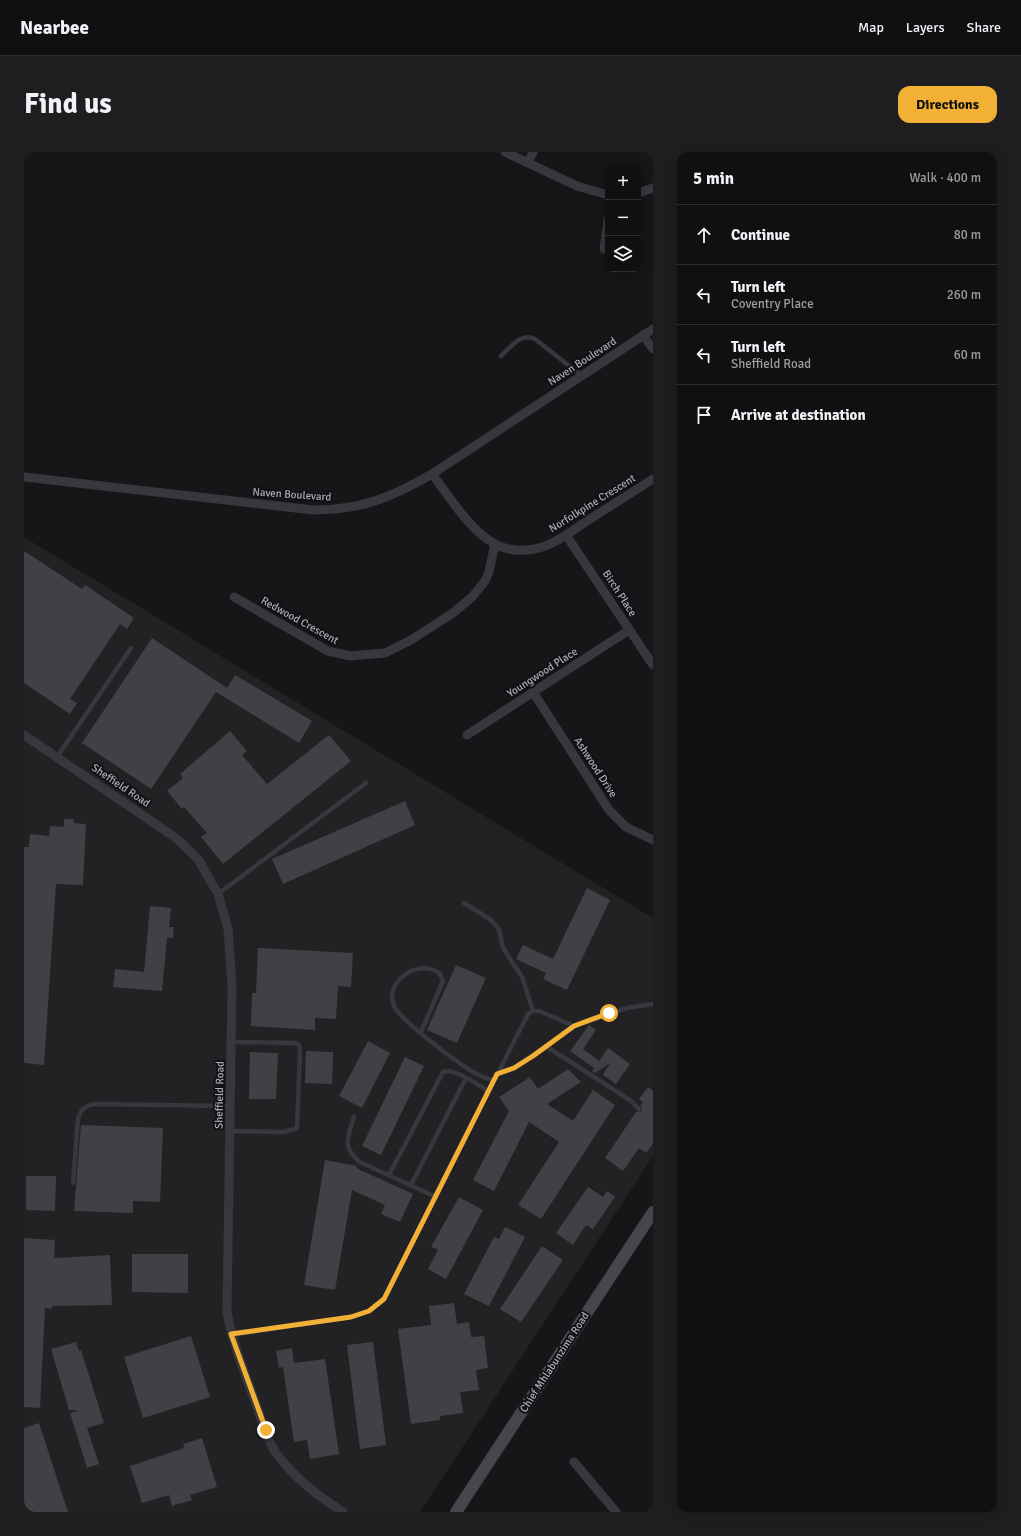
<!DOCTYPE html>
<html lang="en">
<head>
<meta charset="utf-8">
<style>
  body { margin:0; font-family:Signika,sans-serif; background:#1e1e20; color:#f1f3f6 }
  .controls { position:absolute; right:12px; top:12px; display:grid; overflow:hidden; border-radius:8px; box-shadow:0 2px 10px #0003 }
  .controls button { width:36px; height:36px; display:grid; place-items:center; padding:0; border:0; border-bottom:1px solid #303032; background:#101012; color:#f1f3f6; font:20px sans-serif }
  .stop { position:absolute; width:12px; height:12px; margin:-9px; border:3px solid #f2b134; border-radius:50%; background:#fff }
  .stop.end { background:#f2b134; border-color:#fff; box-shadow:0 1px 4px #0008 }
  .list { margin:0; padding:0; list-style:none }
  h2 { display:flex; justify-content:space-between; align-items:center; height:52px; margin:0; padding:0 16px; font-size:17px }
  h2 small { font-size:13px; font-weight:400; color:#9c9d9f }
  .list li { display:grid; grid-template-columns:26px 1fr auto; gap:12px; align-items:center; box-sizing:border-box; height:60px; padding:0 16px; border-top:1px solid #303032 }
  .list b { display:block; font-size:15px; white-space:nowrap }
  .list p { margin:0; font-size:13px; white-space:nowrap; color:#9c9d9f }
  .list em { font-size:13px; font-style:normal; color:#9c9d9f }
  .icon { flex:none; width:22px; height:22px; fill:none; stroke:currentColor; stroke-width:2; stroke-linecap:round; stroke-linejoin:round }
  .map { position:relative; flex:none; width:629px; height:1360px; overflow:hidden; border-radius:12px }
  header { display:flex; align-items:center; gap:24px; box-sizing:border-box; height:56px; padding:0 20px; background:#101012; border-bottom:1px solid #303032 }
  header strong { font-size:19px }
  nav { display:flex; gap:22px; margin-inline-start:auto; font-size:14px }
  .intro { display:flex; align-items:center; justify-content:space-between; box-sizing:border-box; height:96px; padding:0 24px }
  h1 { margin:0; font-size:28px }
  .button { padding:10px 18px; border-radius:12px; background:#f2b134; color:#111; font-size:14px; font-weight:700 }
  main { display:flex; gap:24px; padding:0 24px }
  aside { flex:1; background:#101012; border-radius:12px; box-shadow:0 2px 10px #0003 }
  .map>svg:first-child { display:block }
  .built { fill:#222225 }
  .building { fill:#404145 }
  .lines { fill:none; stroke-linecap:round; stroke-linejoin:round }
  .service { stroke:#37383d; stroke-width:4.5 }
  .minor { stroke:#37383d; stroke-width:9 }
  .secondary { stroke:#45474d; stroke-width:12 }
  .route { stroke:#f2b134; stroke-width:5 }
  .labels { text-anchor:middle; stroke-width:4; stroke-linejoin:round; paint-order:stroke }
  .street-label { font-size:11px; fill:#a8adb8; stroke:#111113 }
</style>
</head>
<body>
<header>
<strong>Nearbee</strong>
<nav><a>Map</a><a>Layers</a><a>Share</a></nav>
</header>
<div class="intro"><h1>Find us</h1><a class="button">Directions</a></div>
<main>
<div class="map">
<svg width="629" height="1360" viewBox="0 0 629 1360">
  <rect width="100%" height="100%" fill="#161618"/>
  <polygon class="built" points="0,385 629,766 629,1004 396,1360 0,1360"/>
  <g class="building">
    <polygon points="0,399 58,437 61,433 110,466 103,477 96,472 46,547 53,551 46,562 0,531"/>
    <polygon points="128,486 203,536 211,523 288,569 275,591 192,540 127,637 58,591"/>
    <polygon points="206,579 223,599 218,603 243,632 305,583 327,609 199,712 177,685 183,681 160,655 158,657 143,639 159,626 156,622"/>
    <polygon points="381,649 391,673 259,732 248,707"/>
    <polygon points="40,667 50,667 50,671 62,672 59,733 32,732 20,913 0,911 0,695 5,695 6,682 25,684 26,674 40,675"/>
    <polygon points="563,736 586,748 543,838 519,827 522,821 492,807 499,793 529,807"/>
    <polygon points="126,754 147,756 145,775 150,775 149,786 143,786 138,839 89,835 91,817 120,820"/>
    <polygon points="234,796 329,801 327,835 314,834 312,867 291,866 291,878 227,874 228,841 232,841"/>
    <polygon points="432,813 462,826 433,891 403,878"/>
    <polygon points="565,873 572,878 559,897 575,909 584,896 606,912 592,932 579,923 586,911 571,921 568,919 570,916 546,899"/>
    <polygon points="344,889 366,901 338,956 315,944"/>
    <polygon points="282,899 309,900 308,932 281,931"/>
    <polygon points="226,900 254,901 252,947 225,947"/>
    <polygon points="381,905 400,914 357,1003 338,994"/>
    <polygon points="544,917 557,930 523,952 549,969 569,938 591,953 517,1067 494,1053 535,990 505,970 470,1039 449,1028 485,959 475,945 506,925 514,937"/>
    <polygon points="624,935 629,939 629,992 622,1001 615,996 599,1019 581,1006 612,960 618,959 617,953 619,950 615,947"/>
    <polygon points="57,973 139,976 136,1050 109,1049 109,1061 50,1059"/>
    <polygon points="301,1008 333,1014 332,1016 389,1042 376,1070 357,1062 361,1053 328,1038 311,1138 280,1133"/>
    <polygon points="2,1024 32,1024 31,1059 2,1058"/>
    <polygon points="564,1035 579,1045 583,1039 591,1045 569,1077 562,1073 549,1093 532,1081"/>
    <polygon points="435,1045 459,1058 422,1127 404,1117 414,1098 407,1095"/>
    <polygon points="481,1075 501,1085 465,1154 440,1142 470,1085 475,1087"/>
    <polygon points="0,1086 31,1088 30,1106 86,1103 88,1153 28,1154 27,1157 21,1156 16,1256 0,1255"/>
    <polygon points="518,1094 539,1108 497,1170 476,1157"/>
    <polygon points="108,1102 164,1102 164,1141 108,1140"/>
    <polygon points="430,1151 433,1172 445,1170 447,1185 460,1184 464,1216 452,1218 455,1238 436,1240 439,1261 416,1264 416,1268 387,1272 374,1177 407,1173 405,1154"/>
    <polygon points="167,1184 186,1245 119,1266 100,1205"/>
    <polygon points="52,1190 55,1199 57,1198 80,1271 63,1276 75,1312 63,1316 46,1261 55,1258 45,1258 27,1197"/>
    <polygon points="349,1190 362,1293 336,1297 323,1193"/>
    <polygon points="268,1196 270,1211 301,1207 315,1302 286,1307 283,1288 270,1290 259,1215 255,1216 252,1199"/>
    <polygon points="15,1271 44,1360 0,1360 0,1276"/>
    <polygon points="178,1286 193,1335 166,1343 168,1348 148,1354 145,1343 118,1351 106,1314 160,1296 159,1292"/>
  </g>
  <g class="lines">
    <g class="service">
      <path d="M477,204C487,195 497,180 511,187L558,224"/>
      <polyline points="33,605 107,496"/>
      <polyline points="194,742 342,631"/>
      <polyline points="440,751 467,768 475,777 479,796 498,825 509,859"/>
      <path d="M397,880L419,829L416,822C397,805 359,829 370,854C376,868 437,914 453,922C458,924 464,927 470,929"/>
      <polyline points="523,895 606,948 615,957"/>
      <polyline points="473,922 490,916 550,874 603,856 629,852"/>
      <path d="M330,965C324,985 317,995 336,1010L412,1045"/>
      <polyline points="206,979 260,980 273,976 276,898 275,893 271,891 208,890"/>
      <path d="M365,1023L419,920C430,915 454,933 464,939"/>
      <path d="M49,1031L54,967C57,958 60,954 69,952L206,954"/>
      <polyline points="387,1033 442,926"/>
      <polyline points="207,1183 327,1165 345,1159 360,1147 504,862 509,859 515,859 550,874"/>
    </g>
    <g class="minor">
      <polyline points="481,0 553,34 584,43"/>
      <polyline points="504,11 509,0"/>
      <polyline points="614,41 629,36"/>
      <polyline points="580,97 584,68"/>
      <polyline points="619,183 629,197"/>
      <path d="M408,322C425,344 446,379 471,392C486,400 505,400 521,394C536,389 549,378 563,369C585,355 607,341 629,327"/>
      <path d="M0,325L289,358C337,358 366,346 408,322L629,177"/>
      <polyline points="542,383 629,513"/>
      <polyline points="210,445 304,499 326,504 361,501 387,488 429,461 448,445 461,429 465,420 471,392"/>
      <polyline points="509,540 585,658 602,675 629,688"/>
      <path d="M0,583L152,686L174,707L194,742L204,777L208,834L203,1160C209,1193 222,1224 233,1255C239,1271 244,1292 255,1305C273,1328 294,1344 319,1360"/>
      <polyline points="443,583 605,478"/>
      <polyline points="550,1310 592,1360"/>
    </g>
    <polyline class="secondary" points="432,1360 629,1060"/>
  </g>
  <g class="lines">
    <polyline class="route" points="242,1278 207,1182 327,1165 345,1159 360,1147 473,922 490,916 509,904 550,874 585,861"/>
  </g>
  <g class="labels">
    <g class="street-label">
      <text transform="translate(558 209) rotate(-33)" y="4">Naven Boulevard</text>
      <text transform="translate(268 342) rotate(4)" y="4">Naven Boulevard</text>
      <text transform="translate(568 351) rotate(-32)" y="4">Norfolkpine Crescent</text>
      <text transform="translate(596 441) rotate(57)" y="4">Birch Place</text>
      <text transform="translate(276 468) rotate(29)" y="4">Redwood Crescent</text>
      <text transform="translate(518 520) rotate(-33)" y="4">Youngwood Place</text>
      <text transform="translate(572 615) rotate(57)" y="4">Ashwood Drive</text>
      <text transform="translate(97 633) rotate(34)" y="4">Sheffield Road</text>
      <text transform="translate(195 943) rotate(-89)" y="4">Sheffield Road</text>
      <text transform="translate(530 1210) rotate(-57)" y="4">Chief Mhlabunzima Road</text>
    </g>
  </g>
</svg>
<div class="controls">
<button>+</button>
<button>−</button>
<button><svg class="icon" aria-label="layers" viewBox="0 0 24 24"><path d="M12 4l9 5-9 5-9-5zM3 14l9 5 9-5"/></svg></button>
</div>
<div class="stop" style="left:585px;top:861px"></div>
<div class="stop end" style="left:242px;top:1278px"></div>
</div>
<aside>
<h2>5 min<small>Walk · 400 m</small></h2>
<ul class="list">
<li><svg class="icon" aria-label="ahead" viewBox="0 0 24 24"><path d="M12 20V5M6 11l6-6 6 6"/></svg><div><b>Continue</b></div><em>80 m</em></li>
<li><svg class="icon" aria-label="left" viewBox="0 0 24 24"><path d="M17 20v-9H6M10 6l-5 5 5 5"/></svg><div><b>Turn left</b><p>Coventry Place</p></div><em>260 m</em></li>
<li><svg class="icon" aria-label="left" viewBox="0 0 24 24"><path d="M17 20v-9H6M10 6l-5 5 5 5"/></svg><div><b>Turn left</b><p>Sheffield Road</p></div><em>60 m</em></li>
<li><svg class="icon" aria-label="arrive" viewBox="0 0 24 24"><path d="M6 21V4h12l-3 4 3 4H6"/></svg><div><b>Arrive at destination</b></div></li>
</ul>
</aside>
</main>
</body>
</html>
